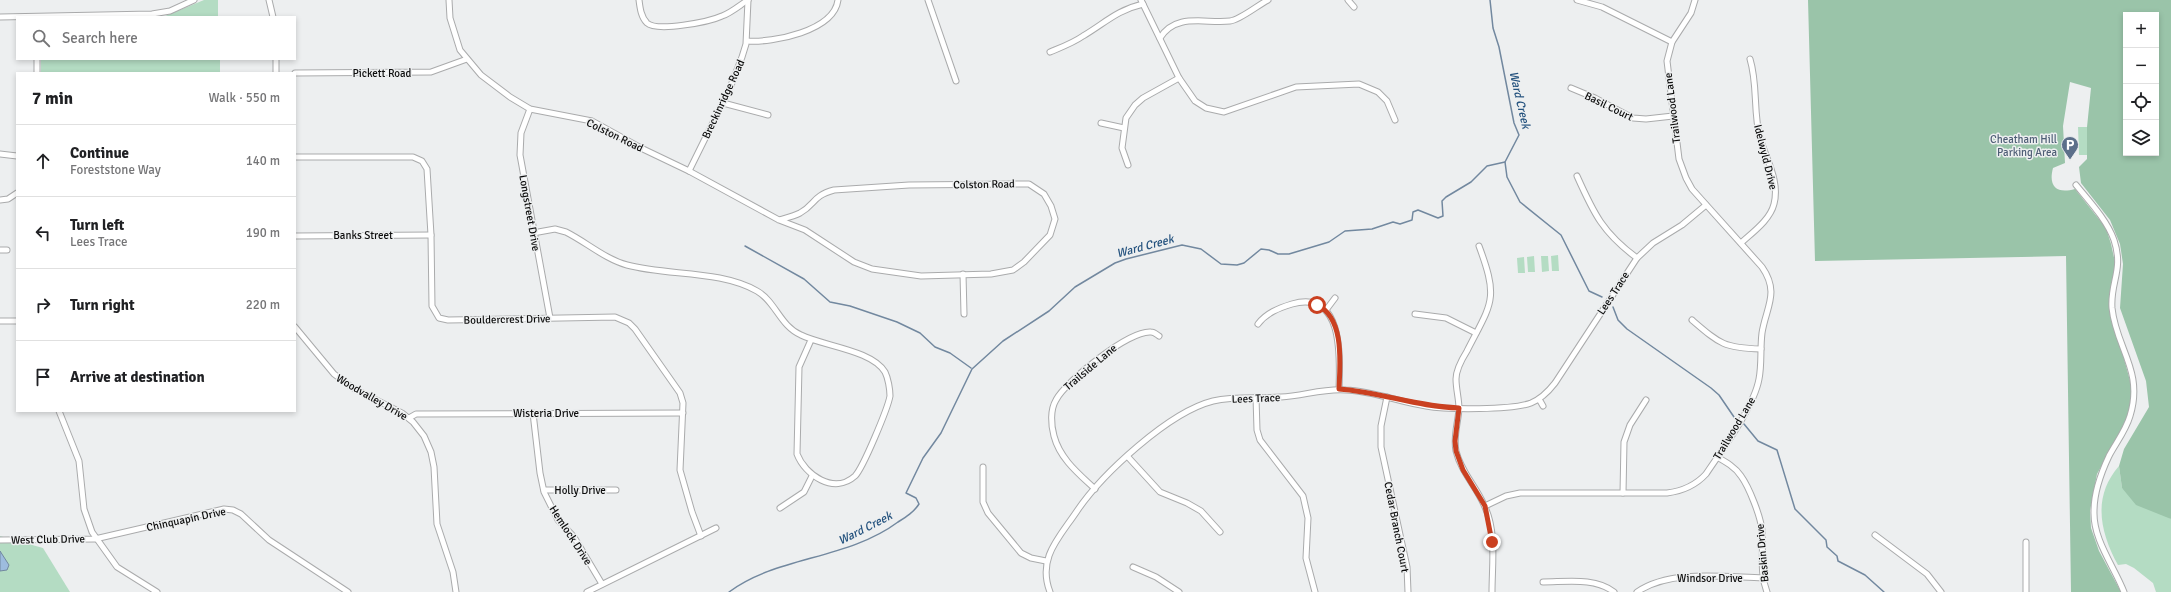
<!DOCTYPE html>
<html lang="en">
<head>
<meta charset="utf-8">
<style>
  body { margin:0; font-family:Signika,sans-serif; background:#f2f2f2; color:#202124 }
  .controls { position:absolute; right:12px; top:12px; display:grid; overflow:hidden; border-radius:0px; box-shadow:0 2px 6px #0003 }
  .controls button { width:36px; height:36px; display:grid; place-items:center; padding:0; border:0; border-bottom:1px solid #e0e0e0; background:#fff; color:#202124; font:20px sans-serif }
  .stop { position:absolute; width:12px; height:12px; margin:-9px; border:3px solid #ca4020; border-radius:50%; background:#fff }
  .stop.end { background:#ca4020; border-color:#fff; box-shadow:0 1px 4px #0008 }
  .list { margin:0; padding:0; list-style:none }
  h2 { display:flex; justify-content:space-between; align-items:center; height:52px; margin:0; padding:0 16px; font-size:17px }
  h2 small { font-size:13px; font-weight:400; color:#757577 }
  .list li { display:grid; grid-template-columns:26px 1fr auto; gap:12px; align-items:center; box-sizing:border-box; height:72px; padding:0 16px; border-top:1px solid #e0e0e0 }
  .list b { display:block; font-size:15px; white-space:nowrap }
  .list p { margin:0; font-size:13px; white-space:nowrap; color:#757577 }
  .list em { font-size:13px; font-style:normal; color:#757577 }
  .icon { flex:none; width:22px; height:22px; fill:none; stroke:currentColor; stroke-width:2; stroke-linecap:round; stroke-linejoin:round }
  .map { position:relative; flex:none; width:2171px; height:592px; overflow:hidden }
  .search { position:absolute; background:#fff; box-shadow:0 2px 6px #0003; left:16px; top:16px; width:280px; height:44px; display:flex; align-items:center; gap:10px; box-sizing:border-box; padding:0 14px; border-radius:0px; color:#757577; font-size:15px }
  .panel { position:absolute; background:#fff; box-shadow:0 2px 6px #0003; left:16px; top:72px; width:280px; height:340px; border-radius:0px }
  .map>svg:first-child { display:block }
  .green { fill:#b4dcc3 }
  .forest { fill:#9ac4a9; fill-rule:evenodd }
  .water { fill:#9dbcde; stroke:#72889f }
  .lines { fill:none; stroke-linecap:round; stroke-linejoin:round }
  .stream { stroke:#72889f; stroke-width:1.5 }
  .minor-casing { stroke:#aaabac; stroke-width:7 }
  .minor { stroke:#fff; stroke-width:5 }
  .route { stroke:#ca4020; stroke-width:5 }
  .labels { text-anchor:middle; stroke-width:3; stroke-linejoin:round; paint-order:stroke }
  .street-label { font-size:11px; fill:#0d0d0d; stroke:#edeff0 }
  .service-label { font-size:11px; fill:#4e5e75; stroke:#edeff0; text-anchor:end }
  .water-label { font-size:12px; font-style:italic; fill:#24527e; stroke:#edeff0 }
</style>
</head>
<body>
<div class="map">
<svg width="2171" height="592" viewBox="0 0 2171 592">
  <rect width="100%" height="100%" fill="#edeff0"/>
  <g class="green">
    <polygon points="204,0 218,0 218,17 163,17"/>
    <rect x="41" y="59" width="179" height="14"/>
    <polygon points="2078,127 2087,127 2087,155 2079,155"/>
    <polygon points="1558,255 1559,271 1552,271 1551,256"/>
    <polygon points="1534,256 1535,272 1528,272 1527,257"/>
    <polygon points="1541,256 1548,256 1549,271 1542,272"/>
    <polygon points="1524,257 1525,273 1518,273 1517,258"/>
    <path d="M2119,466L2122,488L2171,519V592H2156L2153,583L2134,568L2126,564L2118,565C2100,532 2092,497 2119,466Z"/>
    <polygon points="0,536 43,548 70,592 0,592"/>
  </g>
  <path class="forest" d="M1808,0H2171V519L2136,505L2122,488L2119,466L2124,449L2149,407L2146,381L2120,308L2123,264L2120,244L2110,220L2081,183L2079,167L2087,159V127L2091,88L2070,82L2063,126L2065,163L2053,168C2048,187 2057,194 2075,189L2106,228L2111,244L2115,262L2110,307L2132,388L2133,399L2128,417L2097,474L2090,511L2091,528L2099,551L2121,592H2071L2066,256L1815,261ZM2126,15H2156V153H2126Z"/>
  <polygon class="water" points="0,551 9,565 7,570 0,571"/>
  <g class="lines">
    <g class="stream">
      <polyline points="1505,162 1507,177 1520,202 1561,235 1589,291 1602,297"/>
      <polyline points="745,246 804,279 830,302 850,306 897,322 920,333 935,347 950,353 971,368"/>
      <polyline points="1613,307 1618,320 1627,329 1711,388 1719,395 1734,417"/>
      <polyline points="1744,424 1758,441 1777,450 1795,509 1826,540 1827,547 1837,556 1838,561 1865,575 1884,592"/>
      <path d="M729,592C777,556 847,560 898,522C906,517 914,512 919,504L916,498L906,493L923,458L941,433L972,369L1003,341L1049,311L1075,287L1115,263L1126,259L1182,245L1201,249L1221,264L1237,265L1244,263L1261,249L1269,250L1278,254H1289L1329,242L1345,231L1372,229L1393,222L1400,224L1412,220L1413,212L1418,210L1438,218L1443,216L1442,201L1446,197L1471,182L1487,166L1505,162L1519,135L1514,123L1499,47L1493,28L1490,0"/>
    </g>
    <defs>
      <g id="minor">
        <polyline points="269,0 273,17"/>
        <path d="M449,0L450,18L460,50L481,75L510,97L530,109L592,121L643,149L689,171L779,220L805,230L854,262L872,269L921,276L991,274L1013,270L1024,262L1050,235L1055,219L1051,206L1044,194L1029,184L909,185L834,190C812,196 816,204 800,213C794,216 786,218 779,220"/>
        <path d="M639,0C640,8 641,17 647,23C657,32 709,22 722,16C731,13 740,5 748,0"/>
        <polyline points="928,0 956,81"/>
        <polyline points="1141,0 1179,78 1195,101 1206,108 1224,112 1296,87 1359,84 1378,92 1387,101 1395,120"/>
        <polyline points="1348,0 1354,7"/>
        <polyline points="1577,0 1602,7 1672,42"/>
        <polyline points="0,17 152,14 170,11 194,0"/>
        <path d="M1160,38C1176,12 1206,24 1230,21C1240,20 1258,5 1268,0"/>
        <path d="M747,41C773,43 834,31 838,0"/>
        <path d="M1050,52C1062,47 1073,43 1083,36C1105,23 1117,10 1143,4"/>
        <polyline points="37,73 37,59"/>
        <polyline points="276,73 276,59"/>
        <polyline points="295,73 431,72 467,59"/>
        <polyline points="1571,88 1595,98 1633,118 1646,119 1673,116"/>
        <polyline points="723,103 768,115"/>
        <polyline points="530,109 521,133 520,155 550,318"/>
        <polyline points="1101,123 1124,128"/>
        <polyline points="0,154 17,156"/>
        <polyline points="295,157 413,157 422,161 427,169 431,235 432,306 439,318 448,320 615,317 629,323 635,329 680,393 683,403 680,470 692,512 701,536"/>
        <polyline points="1128,165 1122,148 1126,118 1135,105 1143,98 1179,78"/>
        <polyline points="689,171 730,88 742,57 746,44 748,0"/>
        <path d="M1577,176C1594,214 1603,233 1637,258"/>
        <path d="M2076,185C2089,201 2107,220 2114,240C2124,270 2110,282 2112,308C2116,348 2144,371 2130,416C2126,430 2116,443 2109,456C2101,473 2094,491 2094,511C2093,540 2114,566 2124,592"/>
        <polyline points="0,200 8,199 17,193"/>
        <path d="M533,233L555,229L566,232C586,242 605,259 627,265C668,276 720,270 757,291C776,302 780,326 801,335C823,346 872,350 885,372C888,378 890,389 890,396C888,408 863,468 855,476C834,495 805,475 797,454L799,367L811,340"/>
        <polyline points="295,236 431,235"/>
        <path d="M1741,243C1753,232 1770,220 1774,204C1780,181 1766,159 1760,138C1753,112 1758,85 1750,59"/>
        <path d="M1479,246C1499,300 1492,302 1467,351C1462,359 1456,369 1456,379C1456,389 1459,399 1459,409C1458,423 1453,437 1456,451C1461,472 1476,486 1484,505C1497,531 1492,564 1492,592"/>
        <polyline points="0,250 7,250"/>
        <polyline points="963,274 964,314"/>
        <polyline points="1326,310 1335,298"/>
        <polyline points="1415,314 1446,318 1476,333"/>
        <path d="M1692,320C1720,344 1724,348 1761,349"/>
        <polyline points="0,321 17,321"/>
        <path d="M1258,324C1266,313 1279,308 1292,304C1344,289 1340,358 1339,389"/>
        <polyline points="295,327 334,374 353,388 402,413 413,422 424,436 431,452 434,467 437,524 453,572 456,592"/>
        <polyline points="1256,397 1257,430 1260,440 1303,496 1308,518 1306,558 1315,592"/>
        <polyline points="1387,397 1381,426 1381,447 1407,567 1408,592"/>
        <polyline points="1539,399 1543,406"/>
        <polyline points="59,411 79,461 84,509 92,532 117,567 157,592"/>
        <polyline points="533,413 540,473 544,492 558,520 574,537 602,584"/>
        <polyline points="409,418 416,414 683,413"/>
        <polyline points="1128,457 1160,492 1187,503 1201,511 1220,532"/>
        <path d="M1717,457C1726,462 1735,467 1741,476C1749,487 1761,517 1762,531C1764,551 1759,572 1767,592"/>
        <polyline points="983,467 983,502 988,513 1021,553 1031,558 1046,561"/>
        <path d="M1095,489C1079,474 1060,459 1054,436C1051,425 1050,410 1056,400C1066,381 1129,330 1151,332C1154,332 1156,334 1159,336"/>
        <polyline points="544,490 616,490"/>
        <polyline points="1623,493 1624,442 1630,425 1646,400"/>
        <path d="M1485,506L1506,496L1520,493H1667C1683,491 1695,486 1706,474C1722,450 1754,407 1759,379C1762,364 1760,349 1762,333C1766,307 1780,293 1762,267L1692,189L1686,178L1679,159L1667,61L1672,42L1691,13L1695,0"/>
        <polyline points="780,508 804,492 812,476"/>
        <polyline points="1875,535 1927,574 1941,592"/>
        <polyline points="0,540 95,539 224,509 233,510 241,514 269,540 348,592"/>
        <polyline points="1133,567 1156,577 1179,592"/>
        <path d="M1543,582C1566,582 1595,577 1614,592"/>
        <polyline points="587,592 716,528"/>
        <path d="M1050,592C1037,558 1059,538 1077,511C1102,474 1169,412 1213,401C1236,396 1258,399 1281,397C1303,396 1324,388 1346,390C1373,391 1399,402 1426,406C1447,410 1512,410 1531,403C1541,399 1548,392 1555,383L1637,258L1653,243L1682,225L1706,205"/>
        <path d="M1637,592C1670,569 1724,577 1763,578"/>
        <polyline points="2026,592 2026,542"/>
      </g>
    </defs>
    <use href="#minor" class="minor-casing"/>
    <use href="#minor" class="minor"/>
  </g>
  <g class="lines">
    <path class="route" d="M1317,305C1345,318 1340,364 1339,389C1380,392 1418,407 1459,408L1455,441L1456,451L1463,470L1485,506L1492,542"/>
  </g>
  <defs>
    <symbol id="parking-pin" viewBox="-11 -11 22 30"><path d="M0 17L-7.5 6A9.5 9.5 0 1 1 7.5 6Z" fill="#5c6f8a" stroke="#edeff0"/><path d="M-3.5-5.5H1a3.5 3.5 0 0 1 0 7H-1V5.5H-3.5ZM-1-3.4V-.6H.8a1.4 1.4 0 0 0 0-2.8Z" fill="#fff"/></symbol>
  </defs>
  <g fill-rule="evenodd">
    <use href="#parking-pin" x="2060" y="135" width="20" height="27"/>
  </g>
  <g class="labels">
    <g class="street-label">
      <text x="382" y="77">Pickett Road</text>
      <text transform="translate(723 99) rotate(-65)" y="4">Breckinridge Road</text>
      <text transform="translate(1609 106) rotate(26)" y="4">Basil Court</text>
      <text transform="translate(1672 108) rotate(-97)" y="4">Trailwood Lane</text>
      <text transform="translate(615 135) rotate(26)" y="4">Colston Road</text>
      <text transform="translate(1766 157) rotate(76)" y="4">Idelwyld Drive</text>
      <text transform="translate(984 184) rotate(-1)" y="4">Colston Road</text>
      <text transform="translate(530 213) rotate(80)" y="4">Longstreet Drive</text>
      <text x="363" y="239">Banks Street</text>
      <text transform="translate(1613 293) rotate(-57)" y="4">Lees Trace</text>
      <text transform="translate(507 319) rotate(-1)" y="4">Bouldercrest Drive</text>
      <text transform="translate(1090 367) rotate(-40)" y="4">Trailside Lane</text>
      <text transform="translate(372 397) rotate(30)" y="4">Woodvalley Drive</text>
      <text transform="translate(1256 398) rotate(-2)" y="4">Lees Trace</text>
      <text x="546" y="417">Wisteria Drive</text>
      <text transform="translate(1734 428) rotate(-59)" y="4">Trailwood Lane</text>
      <text x="580" y="494">Holly Drive</text>
      <text transform="translate(186 519) rotate(-12)" y="4">Chinquapin Drive</text>
      <text transform="translate(1397 527) rotate(79)" y="4">Cedar Branch Court</text>
      <text transform="translate(571 535) rotate(57)" y="4">Hemlock Drive</text>
      <text transform="translate(48 539) rotate(-1)" y="4">West Club Drive</text>
      <text transform="translate(1762 553) rotate(-95)" y="4">Baskin Drive</text>
      <text x="1710" y="582">Windsor Drive</text>
    </g>
    <g class="service-label">
      <text x="2057" y="143">Cheatham Hill<tspan x="2057" dy="13">Parking Area</tspan></text>
    </g>
    <g class="water-label">
      <text transform="translate(1520 100) rotate(77)" y="4">Ward Creek</text>
      <text transform="translate(1145 246) rotate(-15)" y="4">Ward Creek</text>
      <text transform="translate(865 528) rotate(-27)" y="4">Ward Creek</text>
    </g>
  </g>
</svg>
<div class="controls">
<button>+</button>
<button>−</button>
<button><svg class="icon" aria-label="locate" viewBox="0 0 24 24"><circle cx="12" cy="12" r="6"/><path d="M12 2v4M12 18v4M2 12h4M18 12h4"/></svg></button>
<button><svg class="icon" aria-label="layers" viewBox="0 0 24 24"><path d="M12 4l9 5-9 5-9-5zM3 14l9 5 9-5"/></svg></button>
</div>
<div class="stop" style="left:1317px;top:305px"></div>
<div class="stop end" style="left:1492px;top:542px"></div>
<div class="search"><svg class="icon" aria-label="search" viewBox="0 0 24 24"><circle cx="10" cy="10" r="6"/><path d="M15 15l6 6"/></svg>Search here</div>
<section class="panel">
<h2>7 min<small>Walk · 550 m</small></h2>
<ul class="list">
<li><svg class="icon" aria-label="ahead" viewBox="0 0 24 24"><path d="M12 20V5M6 11l6-6 6 6"/></svg><div><b>Continue</b><p>Foreststone Way</p></div><em>140 m</em></li>
<li><svg class="icon" aria-label="left" viewBox="0 0 24 24"><path d="M17 20v-9H6M10 6l-5 5 5 5"/></svg><div><b>Turn left</b><p>Lees Trace</p></div><em>190 m</em></li>
<li><svg class="icon" aria-label="right" viewBox="0 0 24 24"><path d="M7 20v-9h11M14 6l5 5-5 5"/></svg><div><b>Turn right</b></div><em>220 m</em></li>
<li><svg class="icon" aria-label="arrive" viewBox="0 0 24 24"><path d="M6 21V4h12l-3 4 3 4H6"/></svg><div><b>Arrive at destination</b></div></li>
</ul>
</section>
</div>
</body>
</html>
